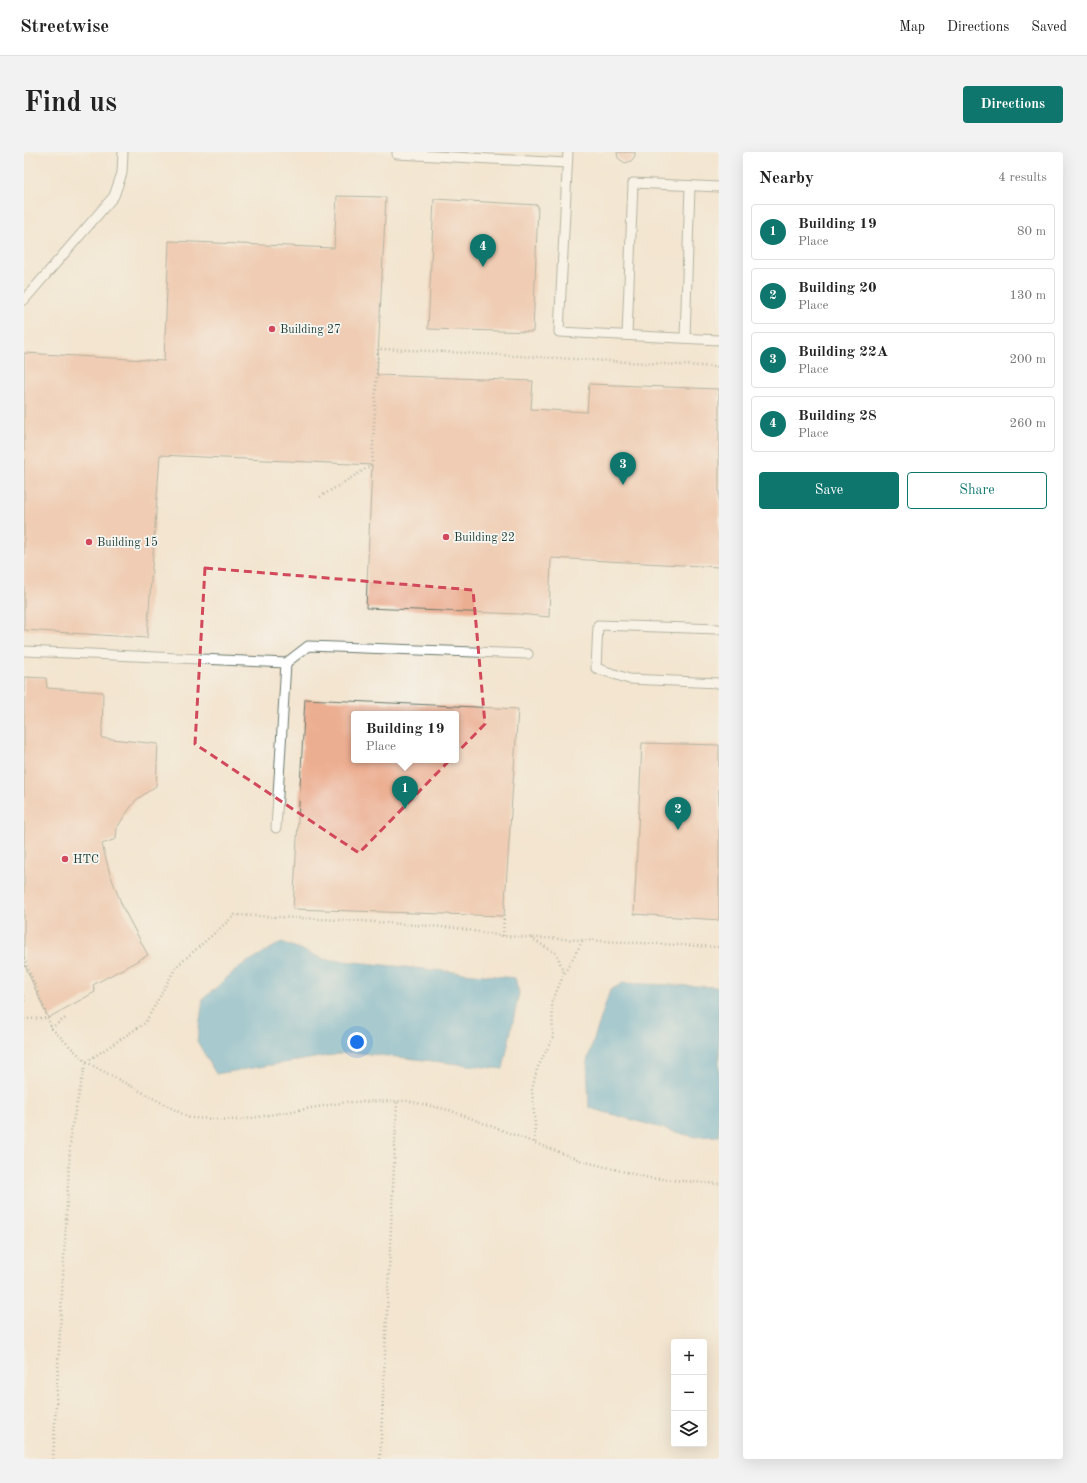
<!DOCTYPE html>
<html lang="en">
<head>
<meta charset="utf-8">
<style>
  body { margin:0; font-family:"Old Standard TT",serif; background:#f2f2f2; color:#222 }
  .controls { position:absolute; right:12px; bottom:12px; display:grid; overflow:hidden; border-radius:4px; box-shadow:0 4px 16px #0002 }
  .controls button { width:36px; height:36px; display:grid; place-items:center; padding:0; border:0; border-bottom:1px solid #e0e0e0; background:#fff; color:#222; font:20px sans-serif }
  .you { position:absolute; left:333px; top:890px; width:14px; height:14px; margin:-10px; border:3px solid #fff; border-radius:50%; background:#1a73e8; box-shadow:0 0 0 6px #1a73e833 }
  .badge { display:grid; place-items:center; width:26px; height:26px; border-radius:50%; background:#0f766e; color:#fff; font-size:13px; font-weight:700 }
  .pin { position:absolute; translate:-50% -33px; filter:drop-shadow(0 1px 2px #0008) }
  .pin::after { content:''; position:absolute; top:21px; width:14px; height:12px; background:inherit; clip-path:polygon(0 0,100% 0,50% 100%) }
  .popup { position:absolute; left:327px; top:559px; width:108px; height:52px; box-sizing:border-box; display:grid; place-content:center; border-radius:4px; background:#fff; filter:drop-shadow(0 1px 3px #0005); font-size:13px; white-space:nowrap; color:#767676 }
  .popup b { font-size:15px; color:#222 }
  .popup::after { content:''; position:absolute; left:50%; top:100%; margin-left:-8px; border:8px solid transparent; border-top-color:#fff }
  .list { margin:0; padding:0; list-style:none }
  h2 { display:flex; justify-content:space-between; align-items:center; height:52px; margin:0; padding:0 16px; font-size:17px }
  h2 small { font-size:13px; font-weight:400; color:#767676 }
  .list li { display:grid; grid-template-columns:26px 1fr auto; gap:12px; align-items:center; box-sizing:border-box; height:56px; margin:0 8px 8px; padding:0 8px; border:1px solid #e0e0e0; border-radius:4px }
  .list b { display:block; font-size:15px; white-space:nowrap }
  .list p { margin:0; font-size:13px; white-space:nowrap; color:#767676 }
  .list em { font-size:13px; font-style:normal; color:#767676 }
  .actions { display:flex; gap:8px; padding:12px 16px }
  .actions a { flex:1; padding:9px 0; border:1px solid #0f766e; border-radius:4px; text-align:center; font-size:14px; color:#0f766e }
  .actions .main { background:#0f766e; color:#fff }
  .icon { flex:none; width:22px; height:22px; fill:none; stroke:currentColor; stroke-width:2; stroke-linecap:round; stroke-linejoin:round }
  .map { position:relative; flex:none; width:695px; height:1307px; overflow:hidden; border-radius:4px }
  header { display:flex; align-items:center; gap:24px; box-sizing:border-box; height:56px; padding:0 20px; background:#fff; border-bottom:1px solid #e0e0e0 }
  header strong { font-size:19px }
  nav { display:flex; gap:22px; margin-inline-start:auto; font-size:14px }
  .intro { display:flex; align-items:center; justify-content:space-between; box-sizing:border-box; height:96px; padding:0 24px }
  h1 { margin:0; font-size:28px }
  .button { padding:10px 18px; border-radius:4px; background:#0f766e; color:#fff; font-size:14px; font-weight:700 }
  main { display:flex; gap:24px; padding:0 24px }
  aside { flex:1; background:#fff; border-radius:4px; box-shadow:0 4px 16px #0002 }
  .map>svg:first-child { display:block }
  .water { fill:#4fa8cc; stroke:#377280 }
  .building { fill:#ecae91; fill-rule:evenodd }
  .lines { fill:none; stroke-linecap:round; stroke-linejoin:round }
  .lane-casing { stroke:#69786b; stroke-width:11 }
  .path { stroke:#69786b; stroke-width:2.5; stroke-dasharray:1 3; stroke-linecap:butt }
  .lane { stroke:#fff; stroke-width:9 }
  .marked { fill:none; stroke:#d1495b; stroke-width:3; stroke-dasharray:8 5; stroke-linejoin:round }
  .poi-dot { fill:#d1495b; stroke:#f6f6f2; stroke-width:1.5 }
  .labels { text-anchor:middle; stroke-width:3.5; stroke-linejoin:round; paint-order:stroke }
  .poi-label { font-size:12px; fill:#1f3d34; stroke:#f6f6f2; text-anchor:start }
</style>
</head>
<body>
<header>
<strong>Streetwise</strong>
<nav><a>Map</a><a>Directions</a><a>Saved</a></nav>
</header>
<div class="intro"><h1>Find us</h1><a class="button">Directions</a></div>
<main>
<div class="map">
<svg width="695" height="1307" viewBox="0 0 695 1307">
  <rect width="100%" height="100%" fill="#f6f6f2"/>
  <filter id="ink" filterUnits="userSpaceOnUse"><feTurbulence type="fractalNoise" baseFrequency=".025" numOctaves="2"/><feDisplacementMap in="SourceGraphic" scale="8" xChannelSelector="R" yChannelSelector="G"/><feConvolveMatrix kernelMatrix="1 2 1 2 8 2 1 2 1" color-interpolation-filters="sRGB"/></filter>
  <filter id="wash" filterUnits="userSpaceOnUse"><feTurbulence type="fractalNoise" baseFrequency=".012" numOctaves="4" result="noise"/><feDisplacementMap in="SourceGraphic" scale="16" xChannelSelector="R" yChannelSelector="G"/><feGaussianBlur stdDeviation="0.9" result="paint"/><feColorMatrix in="noise" values="0 0 0 0 0 0 0 0 0 0 0 0 0 0 0 0 0 1.4 0 .05"/><feComposite in="paint" operator="in"/></filter>
  <g filter="url(#wash)">
    <rect width="100%" height="100%" fill="#f3e5d0"/>
    <g class="water">
      <polygon points="258,790 300,807 491,826 495,841 479,917 328,900 192,922 173,889 179,847 215,815"/>
      <polygon points="599,831 695,835 695,984 670,985 565,956 563,909 586,838"/>
    </g>
    <g id="blocks">
      <g class="building">
        <polygon points="593,0 611,0 611,4 607,9 601,11 594,6"/>
        <polygon points="313,44 362,45 353,223 509,229 507,257 563,260 565,232 695,237 695,415 527,406 525,465 495,462 342,456 348,313 136,303 123,486 0,478 0,201 140,209 145,89 310,96"/>
        <polygon points="410,47 514,53 509,180 404,177"/>
        <polygon points="0,525 22,526 23,536 79,540 78,586 134,592 132,634 112,648 101,663 93,676 92,687 78,692 86,722 99,756 124,803 69,833 71,840 24,866 0,811"/>
        <path d="M281,547L494,557L480,764L269,757ZM330,562H432V608H330Z"/>
        <polygon points="618,591 695,593 695,768 610,762"/>
      </g>
    </g>
  </g>
  <g filter="url(#ink)">
    <use href="#blocks" fill-opacity="0" stroke="#69786b" stroke-width="1"/>
    <g class="lines">
      <defs>
        <g id="lane">
          <polyline points="373,0 373,2 543,11"/>
          <polyline points="544,0 535,180 695,188"/>
          <polyline points="0,148 90,44 98,21 99,0"/>
          <polyline points="603,183 609,31 695,35"/>
          <polyline points="661,186 666,34"/>
          <polyline points="695,477 574,473 572,516 605,527 695,531"/>
          <polyline points="0,499 262,511 284,494 504,502"/>
          <polyline points="252,676 262,511"/>
        </g>
      </defs>
      <use href="#lane" class="lane-casing"/>
      <g class="path">
        <polyline points="296,345 348,313 354,197 386,198 695,215"/>
        <polyline points="479,784 480,764"/>
        <polyline points="507,786 533,802 540,822"/>
        <polyline points="0,806 24,866 27,876 62,910 166,966 215,968 323,950 384,949 425,958 558,1009 625,1026 695,1032"/>
        <polyline points="0,844 0,849"/>
        <polyline points="0,867 24,866"/>
        <polyline points="27,876 43,865"/>
        <polyline points="510,990 511,973 508,938 513,917 529,885 528,850 540,822 559,788"/>
        <polyline points="29,1307 47,978 62,910 121,871 152,815 211,763 338,769 432,776 479,784 695,795"/>
        <polyline points="356,1307 373,950"/>
      </g>
      <use href="#lane" class="lane"/>
    </g>
  </g>
  <path d="M0 0H695V1307H0ZM181,416L449,438L461,572L335,701L171,592Z" fill="#f3e5d0" fill-opacity=".55" fill-rule="evenodd"/>
  <path class="marked" d="M181,416L449,438L461,572L335,701L171,592Z"/>
  <g class="poi-dot">
    <circle cx="248" cy="177" r="4"/>
    <circle cx="422" cy="385" r="4"/>
    <circle cx="65" cy="390" r="4"/>
    <circle cx="41" cy="707" r="4"/>
  </g>
  <g class="labels">
    <g class="poi-label">
      <text x="256" y="181">Building 27</text>
      <text x="430" y="389">Building 22</text>
      <text x="73" y="394">Building 15</text>
      <text x="49" y="711">HTC</text>
    </g>
  </g>
</svg>
<div class="controls">
<button>+</button>
<button>−</button>
<button><svg class="icon" aria-label="layers" viewBox="0 0 24 24"><path d="M12 4l9 5-9 5-9-5zM3 14l9 5 9-5"/></svg></button>
</div>
<div class="you"></div>
<div class="pin badge" style="left:381px;top:657px">1</div>
<div class="popup"><b>Building 19</b>Place</div>
<div class="pin badge" style="left:654px;top:678px">2</div>
<div class="pin badge" style="left:599px;top:333px">3</div>
<div class="pin badge" style="left:459px;top:115px">4</div>
</div>
<aside>
<h2>Nearby<small>4 results</small></h2>
<ul class="list">
<li><span class="badge">1</span><div><b>Building 19</b><p>Place</p></div><em>80 m</em></li>
<li><span class="badge">2</span><div><b>Building 20</b><p>Place</p></div><em>130 m</em></li>
<li><span class="badge">3</span><div><b>Building 22A</b><p>Place</p></div><em>200 m</em></li>
<li><span class="badge">4</span><div><b>Building 28</b><p>Place</p></div><em>260 m</em></li>
</ul>
<div class="actions"><a class="main">Save</a><a>Share</a></div>
</aside>
</main>
</body>
</html>
